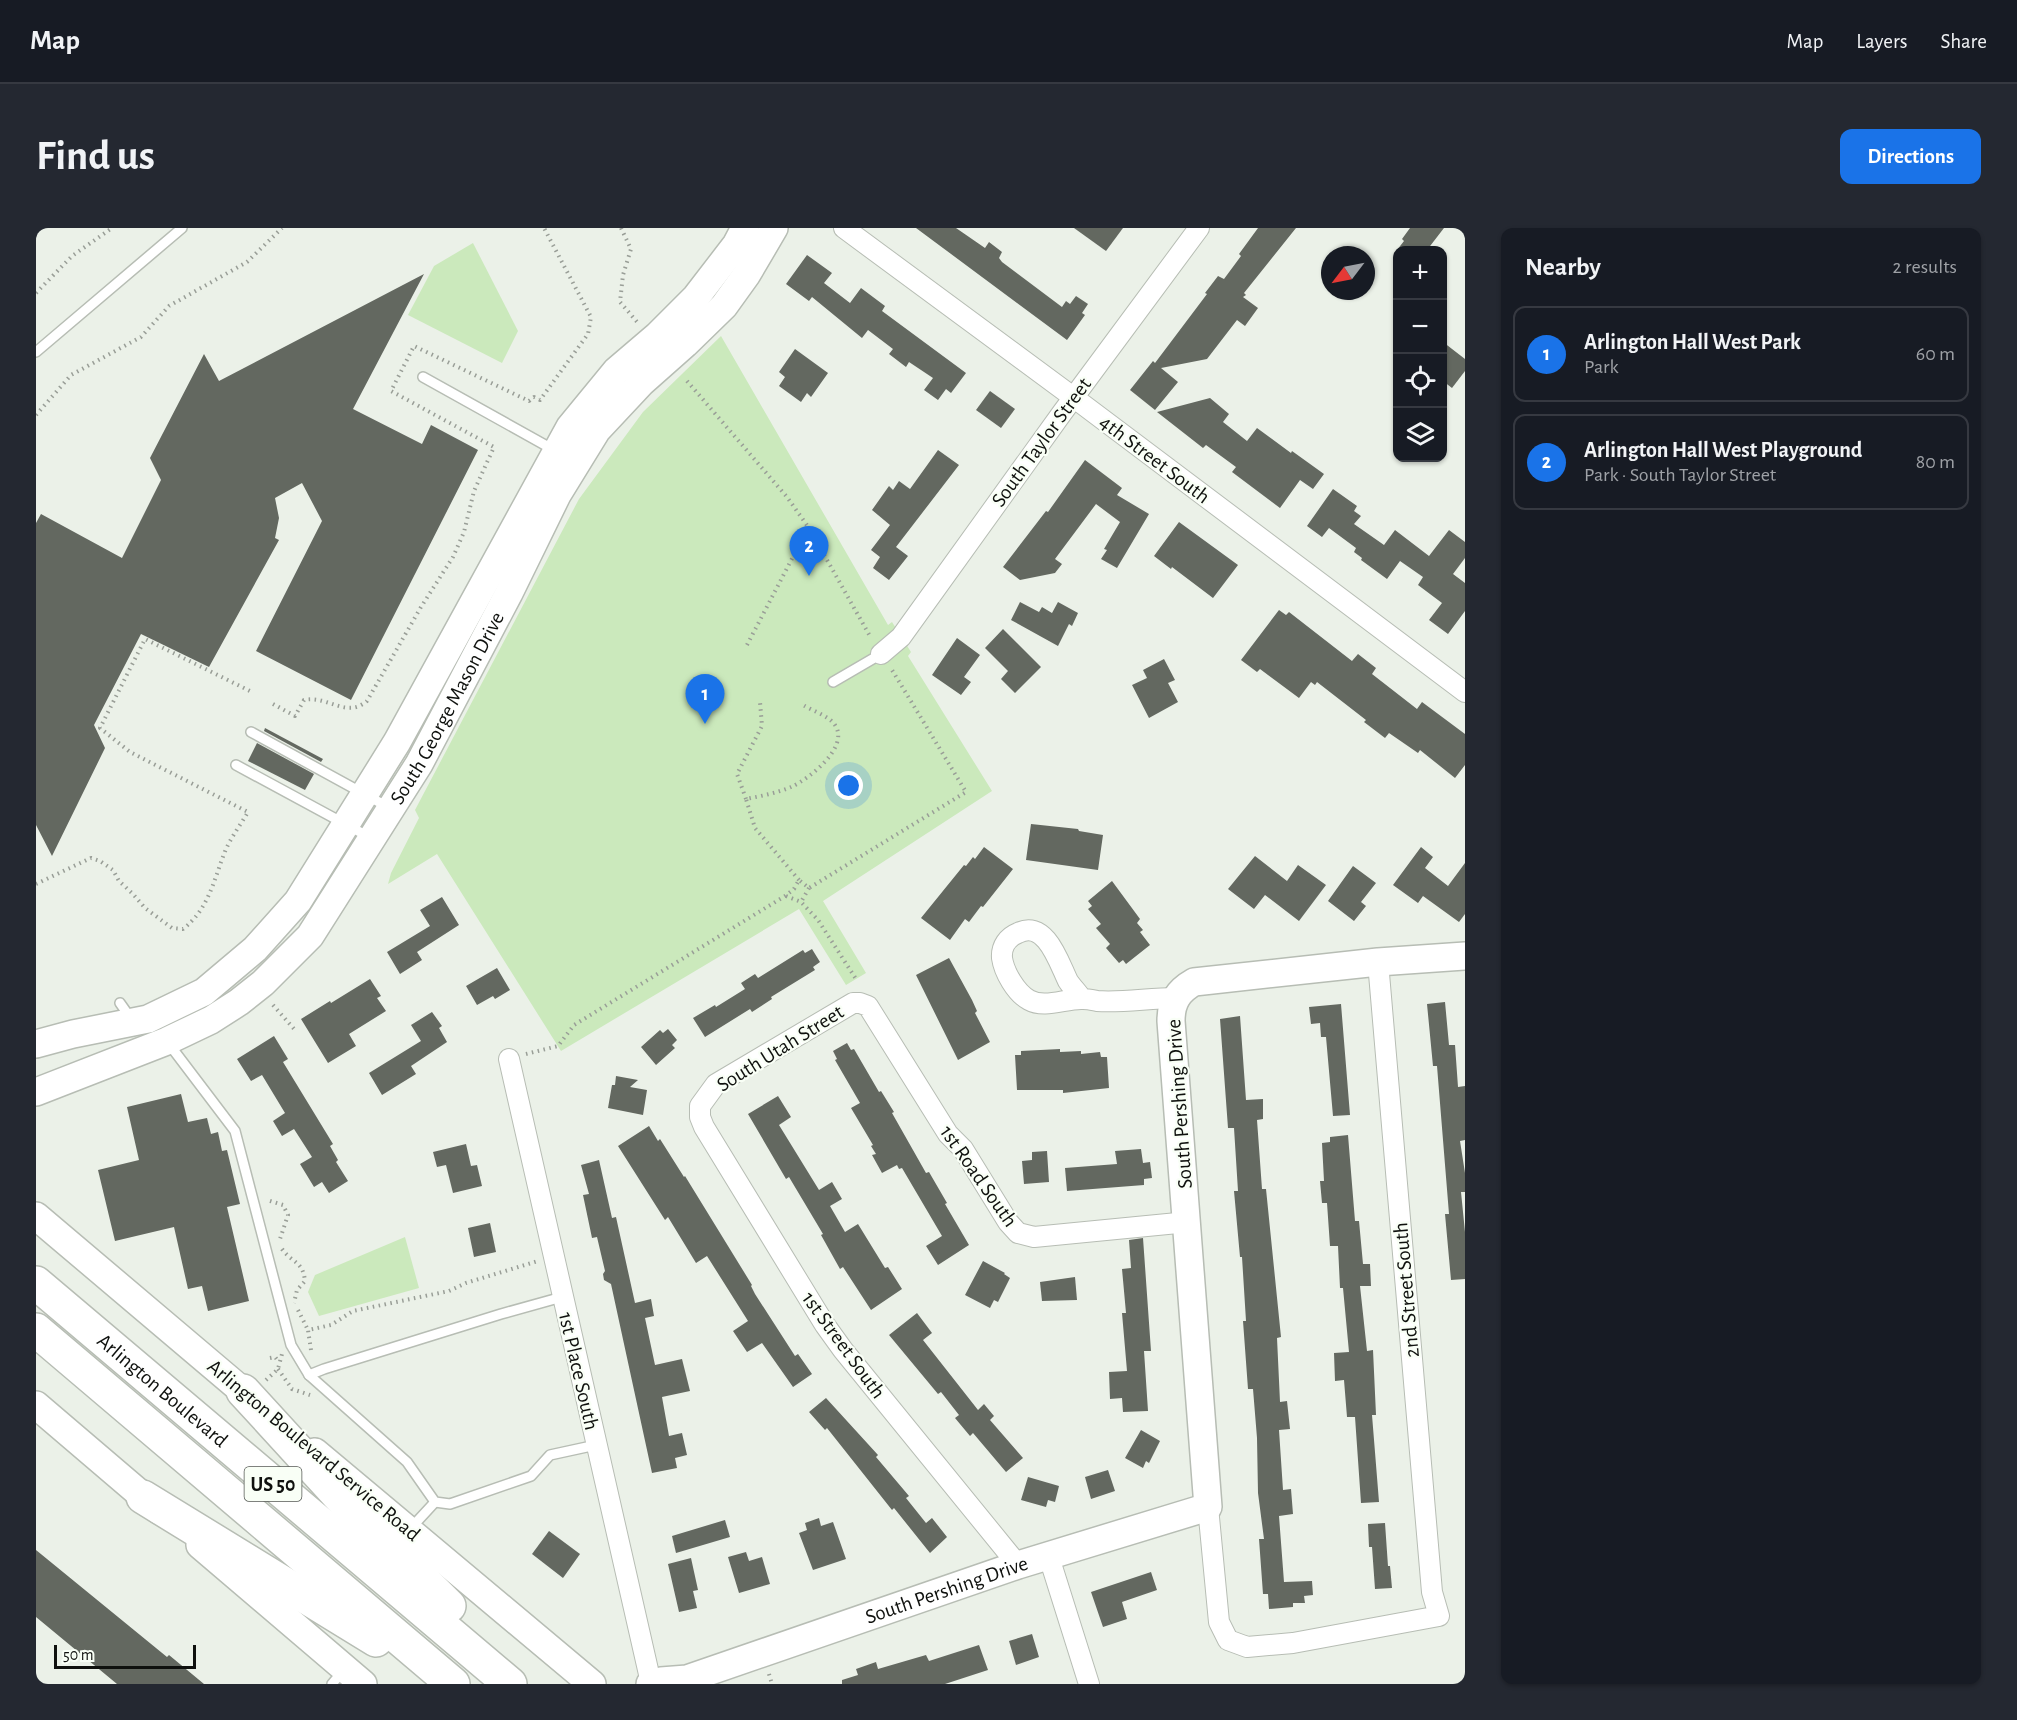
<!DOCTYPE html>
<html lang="en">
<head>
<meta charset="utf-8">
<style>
  body { margin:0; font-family:"Alegreya Sans",sans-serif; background:#242831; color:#f1f3f6 }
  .controls { position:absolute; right:18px; top:18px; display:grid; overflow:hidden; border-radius:12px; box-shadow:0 2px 4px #0004 }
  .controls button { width:54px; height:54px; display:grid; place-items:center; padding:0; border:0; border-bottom:2px solid #363941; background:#171b24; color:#f1f3f6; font:30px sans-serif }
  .compass { position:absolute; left:1285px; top:18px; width:54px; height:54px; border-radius:50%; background:#171b24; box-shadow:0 2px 4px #0004; rotate:238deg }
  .scale { position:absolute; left:18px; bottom:15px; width:142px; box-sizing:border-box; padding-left:6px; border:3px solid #0f110e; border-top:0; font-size:16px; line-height:21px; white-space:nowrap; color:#0f110e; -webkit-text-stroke:4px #f9fff6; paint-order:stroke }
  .you { position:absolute; left:813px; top:558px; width:21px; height:21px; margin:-15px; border:4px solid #fff; border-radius:50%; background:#1a73e8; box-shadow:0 0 0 9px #1a73e833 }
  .badge { display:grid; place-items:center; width:39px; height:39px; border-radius:50%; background:#1a73e8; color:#fff; font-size:20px; font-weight:700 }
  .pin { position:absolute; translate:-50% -50px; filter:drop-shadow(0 2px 3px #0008) }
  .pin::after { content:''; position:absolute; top:32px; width:21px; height:18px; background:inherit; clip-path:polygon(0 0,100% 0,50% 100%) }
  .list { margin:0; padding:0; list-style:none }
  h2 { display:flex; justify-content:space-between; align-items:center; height:78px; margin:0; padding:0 24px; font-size:26px }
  h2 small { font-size:20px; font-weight:400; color:#9ea1a6 }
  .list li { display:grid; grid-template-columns:39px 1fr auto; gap:18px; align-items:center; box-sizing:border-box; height:96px; margin:0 12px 12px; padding:0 12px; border:2px solid #363941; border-radius:12px }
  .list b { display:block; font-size:22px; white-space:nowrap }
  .list p { margin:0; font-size:20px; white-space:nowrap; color:#9ea1a6 }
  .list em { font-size:20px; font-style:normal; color:#9ea1a6 }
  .icon { flex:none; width:33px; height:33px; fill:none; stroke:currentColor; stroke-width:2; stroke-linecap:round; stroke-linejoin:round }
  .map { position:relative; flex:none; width:1429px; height:1456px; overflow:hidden; border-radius:12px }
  header { display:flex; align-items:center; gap:36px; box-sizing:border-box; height:84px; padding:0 30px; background:#171b24; border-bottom:2px solid #363941 }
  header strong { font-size:28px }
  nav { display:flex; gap:33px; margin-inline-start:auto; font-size:21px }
  .intro { display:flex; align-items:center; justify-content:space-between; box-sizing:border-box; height:144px; padding:0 36px }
  h1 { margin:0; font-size:42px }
  .button { padding:15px 27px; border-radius:12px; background:#1a73e8; color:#fff; font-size:21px; font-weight:700 }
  main { display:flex; gap:36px; padding:0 36px }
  aside { flex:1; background:#171b24; border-radius:12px; box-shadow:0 2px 4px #0004 }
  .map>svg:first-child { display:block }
  .green { fill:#cbe9bc }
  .building { fill:#636860 }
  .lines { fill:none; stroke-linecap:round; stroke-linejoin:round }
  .lane-casing { stroke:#b7bdb4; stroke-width:12 }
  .street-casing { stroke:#b7bdb4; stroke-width:22 }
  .secondary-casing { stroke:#b7bdb4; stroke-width:30 }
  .highway-casing { stroke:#b7bdb4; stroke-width:36 }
  .path { stroke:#999e97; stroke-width:4; stroke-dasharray:1.5 4.5; stroke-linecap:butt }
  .lane { stroke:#fff; stroke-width:9 }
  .street { stroke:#fff; stroke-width:20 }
  .secondary { stroke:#fff; stroke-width:27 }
  .highway { stroke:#fff; stroke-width:33 }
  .labels { text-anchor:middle; stroke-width:4.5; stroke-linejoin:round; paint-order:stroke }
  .shield { fill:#f9fff6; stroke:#555854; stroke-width:1.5 }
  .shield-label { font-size:20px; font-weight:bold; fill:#0f110e }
  .street-label { font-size:21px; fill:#0f110e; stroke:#f9fff6 }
</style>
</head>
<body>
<header>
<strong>Map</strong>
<nav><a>Map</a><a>Layers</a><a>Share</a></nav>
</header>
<div class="intro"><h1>Find us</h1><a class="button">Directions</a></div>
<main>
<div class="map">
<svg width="1429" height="1456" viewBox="0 0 1429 1456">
  <rect width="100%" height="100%" fill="#ebf1e8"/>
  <g class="green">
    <polygon points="437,15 482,103 466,135 372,87 398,38"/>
    <polygon points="685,108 852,397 856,394 875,424 872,428 956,563 787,673 830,745 810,757 763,681 525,823 401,626 352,656 355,645 383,590 379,582 543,271 607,184"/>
    <polygon points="369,1009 383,1060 283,1088 272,1064 279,1047"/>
  </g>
  <g class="building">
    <polygon points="880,0 920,0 949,20 953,14 966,24 963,30 966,34 1026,79 1030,73 1034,76 1040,68 1052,76 1046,85 1049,87 1031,112"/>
    <polygon points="1038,0 1087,0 1070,23"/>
    <polygon points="1222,0 1260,0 1208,65 1210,67 1207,69 1222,80 1209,98 1201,92 1171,131 1125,140 1142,154 1119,182 1094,162 1117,133 1119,135 1171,66 1169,65 1182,48 1188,51 1205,28 1203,26"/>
    <polygon points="1374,0 1408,0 1391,22 1361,22 1368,13 1366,11"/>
    <polygon points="771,27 796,45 788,55 814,75 825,60 849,78 846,83 930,145 915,165 910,161 902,172 888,162 897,150 873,134 870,139 853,126 857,121 832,102 826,110 776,69 773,73 750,56"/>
    <polygon points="388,46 317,181 386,216 395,197 442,222 315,472 220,423 286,293 266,255 239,270 243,290 239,310 243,312 173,439 105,406 58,497 69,520 16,628 0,597 0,295 5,286 86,330 125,252 114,230 168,126 183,153"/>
    <polygon points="1407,114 1429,131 1429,143 1416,160 1407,153"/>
    <polygon points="759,121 792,145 775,169 771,165 765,174 743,158 749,149 743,144"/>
    <polygon points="954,163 979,181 965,200 940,182"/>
    <polygon points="1174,170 1193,186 1187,194 1211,213 1221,200 1255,225 1256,223 1288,246 1277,261 1264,252 1244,280 1196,244 1200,239 1170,217 1167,220 1121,184"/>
    <polygon points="902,222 923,237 860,319 872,328 853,352 837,340 844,329 835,322 854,297 836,282 853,258 857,262 863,253 874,261"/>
    <polygon points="1049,232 1086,260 1081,267 1113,286 1081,340 1065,331 1071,322 1068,321 1084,294 1060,276 1019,331 1026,336 1019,345 984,352 967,339 1010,283 1012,284"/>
    <polygon points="1297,261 1321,278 1318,283 1325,288 1318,296 1348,317 1359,302 1393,328 1413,302 1429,314 1429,330 1417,346 1429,355 1429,383 1412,406 1393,392 1406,375 1382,357 1387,349 1364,333 1351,351 1325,332 1326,330 1318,324 1320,320 1293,300 1286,309 1271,298"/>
    <polygon points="1143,294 1202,337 1177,370 1136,339 1135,341 1118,328"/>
    <polygon points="984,374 1003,384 1006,379 1016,385 1022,374 1042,385 1036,398 1033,396 1022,418 975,392"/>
    <polygon points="1243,382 1250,387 1253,384 1316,433 1322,426 1340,440 1336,446 1381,481 1386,474 1429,506 1429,537 1419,550 1384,522 1382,525 1353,505 1349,510 1328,494 1330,492 1281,454 1279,457 1275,454 1263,470 1224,441 1221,444 1205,432"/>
    <polygon points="967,401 1005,439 979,465 965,451 972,443 949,420"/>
    <polygon points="921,410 944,427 928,449 935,454 925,467 896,447"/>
    <polygon points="1128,431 1139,452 1132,455 1142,474 1113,490 1096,457 1111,450 1107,442"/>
    <polygon points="229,500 287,531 285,534 228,503"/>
    <polygon points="221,515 278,546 269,562 212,533"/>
    <polygon points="995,596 1042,601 1043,603 1067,607 1062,642 990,632"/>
    <polygon points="948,619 977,641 947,679 945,678 933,694 929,691 914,712 885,690 928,637 930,638 937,629 939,631"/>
    <polygon points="1385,619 1397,629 1389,640 1412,658 1429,635 1429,686 1423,694 1387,668 1382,675 1357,657"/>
    <polygon points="1219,628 1251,653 1262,637 1290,657 1263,693 1229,667 1218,681 1192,661"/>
    <polygon points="1317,638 1340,655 1325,674 1330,678 1318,693 1292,673"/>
    <polygon points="1076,653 1104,691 1101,695 1107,702 1104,704 1114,717 1090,736 1087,732 1083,735 1070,720 1074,716 1060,700 1065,696 1052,681 1056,678 1052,673"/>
    <polygon points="406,669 423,697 381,724 386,732 364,746 351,724 394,698 384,682"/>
    <polygon points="776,721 784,734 777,739 779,742 735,769 736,771 716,784 714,781 669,809 657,790 679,777 680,779 709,761 705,755 719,746 722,750 767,722 769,725"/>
    <polygon points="913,730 936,772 941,783 939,785 954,814 922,832 880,747"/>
    <polygon points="461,740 474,762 459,771 457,768 441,777 430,758"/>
    <polygon points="334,751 345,768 341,770 350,783 313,806 320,818 292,835 265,791 294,773 295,775"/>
    <polygon points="1409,774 1413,817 1419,817 1422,859 1429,858 1429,912 1424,913 1429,945 1429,964 1425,964 1429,1004 1429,1051 1415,1052 1409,986 1413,986 1401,838 1397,838 1391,776"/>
    <polygon points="1305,776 1314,887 1297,888 1290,809 1285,809 1284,795 1275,796 1273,779"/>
    <polygon points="396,784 406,798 403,800 411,814 375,838 380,846 346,867 333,845 385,813 375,797"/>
    <polygon points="1204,788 1210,872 1227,871 1227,891 1221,892 1226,961 1230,961 1245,1109 1241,1110 1244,1174 1251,1173 1254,1201 1243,1202 1247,1262 1255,1261 1257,1286 1243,1288 1248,1354 1276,1353 1277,1367 1268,1368 1269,1375 1257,1375 1257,1379 1233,1381 1232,1366 1227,1366 1223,1311 1228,1311 1222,1265 1221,1210 1217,1161 1212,1161 1207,1093 1210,1093 1206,1029 1204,1029 1198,963 1202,963 1198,900 1192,900 1184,791"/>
    <polygon points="632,801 641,812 636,817 639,820 620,837 605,819 624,802 627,805"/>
    <polygon points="238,808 252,831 247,834 297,916 294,918 302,932 300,934 312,953 293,965 286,954 278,959 264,936 276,929 258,901 246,908 237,893 249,885 226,847 215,853 201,831"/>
    <polygon points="811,815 815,822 818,821 843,864 845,863 858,884 856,885 890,945 893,944 911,975 909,976 933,1017 902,1037 890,1018 906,1008 866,940 863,941 861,937 846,945 836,927 840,926 835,918 837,917 815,880 824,875 799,832 801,831 797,823"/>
    <polygon points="1024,821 1024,824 1045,823 1045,826 1064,824 1065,829 1071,829 1073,860 1027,865 1027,862 981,862 979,827 985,827 985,823"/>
    <polygon points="580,848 602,852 594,859 611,862 607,887 572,880 576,857 579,857"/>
    <polygon points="145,866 152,894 171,890 175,906 182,904 186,923 191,922 204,976 191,979 213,1073 172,1083 166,1058 152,1061 138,999 79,1013 62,942 103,932 91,879"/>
    <polygon points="742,868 755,889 743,897 783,962 796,954 806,971 794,978 809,1004 822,996 849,1040 852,1039 866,1061 835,1082 807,1039 804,1041 785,1007 787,1006 753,949 750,951 712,886"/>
    <polygon points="613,898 622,913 624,911 648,949 649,948 716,1057 715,1058 719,1066 759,1128 762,1126 776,1146 757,1159 726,1115 711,1124 697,1103 712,1093 671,1028 660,1035 632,989 629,992 582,918"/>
    <polygon points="1312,907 1319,993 1323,993 1327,1036 1334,1036 1335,1058 1324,1058 1331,1123 1337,1122 1340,1187 1336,1187 1343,1274 1325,1275 1319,1189 1311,1189 1308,1152 1299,1153 1298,1125 1313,1124 1307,1060 1304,1060 1302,1018 1294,1018 1291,975 1286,975 1284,953 1288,953 1286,915 1294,914 1294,909"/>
    <polygon points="430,916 435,938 441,937 446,958 417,965 410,937 401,939 397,924"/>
    <polygon points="1105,921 1107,935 1114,934 1116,950 1108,951 1108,957 1031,963 1029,940 1081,936 1079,923"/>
    <polygon points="1011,923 1013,954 988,956 986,933 996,932 996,924"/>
    <polygon points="563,932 576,990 580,989 599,1075 615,1071 618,1088 609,1090 619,1137 646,1131 654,1163 626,1169 633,1208 646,1205 651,1227 639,1230 641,1240 616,1245 575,1056 568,1052 567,1046 569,1043 561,1009 556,1010 547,967 553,966 545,937"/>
    <polygon points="454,995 460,1024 438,1029 432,1000"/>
    <polygon points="1107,1010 1115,1123 1108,1123 1112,1183 1087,1184 1086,1170 1074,1171 1073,1144 1091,1143 1086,1085 1090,1085 1086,1041 1095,1040 1093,1012"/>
    <polygon points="947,1033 969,1045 968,1046 974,1050 962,1074 958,1072 954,1080 929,1067"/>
    <polygon points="1039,1049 1041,1072 1006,1073 1004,1054"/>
    <polygon points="881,1085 896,1105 887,1112 942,1182 948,1176 958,1188 954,1192 987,1230 970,1244 937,1205 934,1208 919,1190 923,1187 905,1164 902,1166 853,1107"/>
    <polygon points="790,1170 842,1227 840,1229 873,1268 870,1270 890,1295 896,1290 911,1309 894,1325 858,1280 856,1282 791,1200 789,1202 773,1184"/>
    <polygon points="1105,1202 1124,1213 1113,1235 1110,1233 1107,1240 1089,1230"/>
    <polygon points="1072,1242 1079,1263 1055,1271 1049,1249"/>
    <polygon points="992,1249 1023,1258 1019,1274 1012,1272 1010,1279 985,1272"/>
    <polygon points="783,1290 785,1298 797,1294 810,1331 777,1342 763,1305 771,1302 769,1295"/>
    <polygon points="689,1292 694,1309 640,1325 636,1308"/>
    <polygon points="1349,1295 1352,1338 1354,1338 1356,1360 1339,1361 1336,1319 1333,1319 1332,1296"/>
    <polygon points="513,1303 544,1326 527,1350 496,1326"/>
    <polygon points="0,1322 131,1429 133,1427 168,1456 81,1456 0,1389"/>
    <polygon points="710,1324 713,1333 726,1329 734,1356 703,1365 692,1329"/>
    <polygon points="655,1330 662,1362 657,1363 661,1380 643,1384 632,1336"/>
    <polygon points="1115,1344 1121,1362 1086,1374 1091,1391 1067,1399 1055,1364"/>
    <polygon points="996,1406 1003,1429 980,1437 973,1413"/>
    <polygon points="943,1417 952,1442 909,1456 806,1456 806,1452 822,1447 820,1441 840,1434 842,1441 890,1427 893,1433"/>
  </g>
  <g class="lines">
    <defs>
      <g id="lane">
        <polyline points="0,124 146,0"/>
        <polyline points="387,149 518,222"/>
        <polyline points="797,454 845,426"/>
        <polyline points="215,504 352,579"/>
        <polyline points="200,537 335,610"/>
        <polyline points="84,775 96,792"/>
        <polyline points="133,816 199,903 255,1117 273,1147 371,1234 399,1274 414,1276 495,1248 514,1227 560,1217"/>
        <polyline points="273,1147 288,1141 465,1086 526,1069"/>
        <polyline points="374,1301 399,1274"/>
        <polyline points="296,1456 308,1442"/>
      </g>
      <g id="street">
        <polyline points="808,0 1037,169 1429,464"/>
        <polyline points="845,426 865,409 1026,185 1163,0"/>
        <path d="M1046,771C1042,765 1036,759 1032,753C1023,735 1010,691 982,705C972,709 965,718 966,730C968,744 980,765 993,772C1009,781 1030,770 1047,771C1052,771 1056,772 1061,773C1086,775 1113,770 1139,770"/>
        <polyline points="473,831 615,1455"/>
        <polyline points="1172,1279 1183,1394 1192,1412 1211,1419 1257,1415 1403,1388 1396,1364 1342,734"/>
        <polyline points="1013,1329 1053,1456"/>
        <polyline points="982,1337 807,1122 789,1097 668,899 664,889 664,878 680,856 817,775 824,775 832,778 912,906 927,921 972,994 982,1005 998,1009 1152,994"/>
      </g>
      <g id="secondary">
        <polyline points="0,816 37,806 112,791 168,764 219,721 262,673 361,514 534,199 580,143 621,108 660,69 700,17 709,0"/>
        <path id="s1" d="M0,864L131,813L175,792L203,774L227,755L274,708L383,536L473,365L521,267L561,202L605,155L649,116L688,78L711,46L738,0"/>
        <polyline points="0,988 222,1176"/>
        <polyline points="0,1177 123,1282"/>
        <polyline points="279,1224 556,1456"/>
        <polyline points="164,1317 327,1456"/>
        <path id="s2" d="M614,1456L625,1453L651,1451L982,1337L1172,1279L1135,793C1135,774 1142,763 1158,754L1342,734L1429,728"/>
      </g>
      <g id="highway">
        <path id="s3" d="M0,1055L474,1456"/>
        <polyline points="0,1102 417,1456"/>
        <polyline points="207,1163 316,1282 413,1378"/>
        <polyline points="107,1269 340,1412"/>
      </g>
    </defs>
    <use href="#lane" class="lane-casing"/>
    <use href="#street" class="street-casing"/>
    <use href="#secondary" class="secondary-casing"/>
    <use href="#highway" class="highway-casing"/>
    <g class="path">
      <polyline points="585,0 595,21 587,47 584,74 602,95"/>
      <polyline points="0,65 36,28 76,0"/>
      <polyline points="651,153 751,269 773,300 835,410"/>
      <polyline points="0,187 35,147 105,109 133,78 211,34 246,0"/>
      <polyline points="711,417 772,300"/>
      <path d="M237,476L259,488L268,472C292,467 310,491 331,473L385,379L417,329L428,304L438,263L458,219L355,163L378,118L493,173L498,169L504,172L552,106L555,89L508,0"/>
      <polyline points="710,571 701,546 726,498 724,474"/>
      <path d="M763,652L719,600L710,571C725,568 741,565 755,559C773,551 814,519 799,497C793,488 777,483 767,477"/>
      <path d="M0,656L55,630L64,633L77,642L83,653L97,666L109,680L136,700L147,701C174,680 178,650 190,621C196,608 205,596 212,584L94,524L64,500L109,411L216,464"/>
      <polyline points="773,660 765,674 782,692 820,751"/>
      <polyline points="750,668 765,674"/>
      <polyline points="237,777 259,802"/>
      <polyline points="490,826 522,818 538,797 749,668 758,661 763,652 773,660 930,564 856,442"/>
      <polyline points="234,973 247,977 252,987 243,1014"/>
      <path d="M246,1021C256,1035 267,1033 269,1053L261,1062L258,1075"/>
      <polyline points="262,1082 272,1102"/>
      <polyline points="275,1122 272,1102 295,1097 317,1083 413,1063 430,1055 502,1033"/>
      <polyline points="234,1130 239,1129 243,1134"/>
      <polyline points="242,1141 256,1161 274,1167"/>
      <polyline points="230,1152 242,1141 246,1126"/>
      <polyline points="733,1446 736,1456"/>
    </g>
    <use href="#lane" class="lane"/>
    <use href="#street" class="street"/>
    <use href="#secondary" class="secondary"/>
    <use href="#highway" class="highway"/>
  </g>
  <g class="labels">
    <rect class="shield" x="208.5" y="1239" width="57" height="34" rx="4.5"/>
    <g class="shield-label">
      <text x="237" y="1263">US 50</text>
    </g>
    <g class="street-label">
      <text transform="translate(1005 214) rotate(-54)" y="7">South Taylor Street</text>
      <text transform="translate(1119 231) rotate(37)" y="7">4th Street South</text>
      <text dy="7" stroke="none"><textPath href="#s1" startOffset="586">South George Mason Drive</textPath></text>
      <text transform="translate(744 820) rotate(-32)" y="7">South Utah Street</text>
      <text transform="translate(1143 876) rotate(-94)" y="7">South Pershing Drive</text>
      <text transform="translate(943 948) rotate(55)" y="7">1st Road South</text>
      <text transform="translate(1370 1062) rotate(-95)" y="7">2nd Street South</text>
      <text transform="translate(808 1117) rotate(54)" y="7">1st Street South</text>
      <text transform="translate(543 1143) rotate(77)" y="7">1st Place South</text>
      <text dy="7" stroke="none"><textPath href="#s3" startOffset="166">Arlington Boulevard</textPath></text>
      <text transform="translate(278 1222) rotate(40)" y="7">Arlington Boulevard Service Road</text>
      <text dy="7" stroke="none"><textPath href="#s2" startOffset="312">South Pershing Drive</textPath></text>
    </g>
  </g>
</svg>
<div class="controls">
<button>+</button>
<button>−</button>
<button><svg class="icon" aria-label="locate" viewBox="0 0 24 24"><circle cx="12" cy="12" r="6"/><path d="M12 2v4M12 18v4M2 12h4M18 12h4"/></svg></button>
<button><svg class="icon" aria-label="layers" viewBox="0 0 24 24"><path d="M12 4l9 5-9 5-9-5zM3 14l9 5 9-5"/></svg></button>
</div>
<svg class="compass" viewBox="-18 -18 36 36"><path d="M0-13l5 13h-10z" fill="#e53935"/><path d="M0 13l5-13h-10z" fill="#9ea1a6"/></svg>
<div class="scale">50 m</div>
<div class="you"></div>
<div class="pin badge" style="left:669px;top:496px">1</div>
<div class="pin badge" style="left:773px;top:348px">2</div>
</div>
<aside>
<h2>Nearby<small>2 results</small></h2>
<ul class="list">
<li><span class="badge">1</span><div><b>Arlington Hall West Park</b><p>Park</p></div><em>60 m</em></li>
<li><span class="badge">2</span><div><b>Arlington Hall West Playground</b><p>Park · South Taylor Street</p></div><em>80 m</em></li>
</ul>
</aside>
</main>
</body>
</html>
